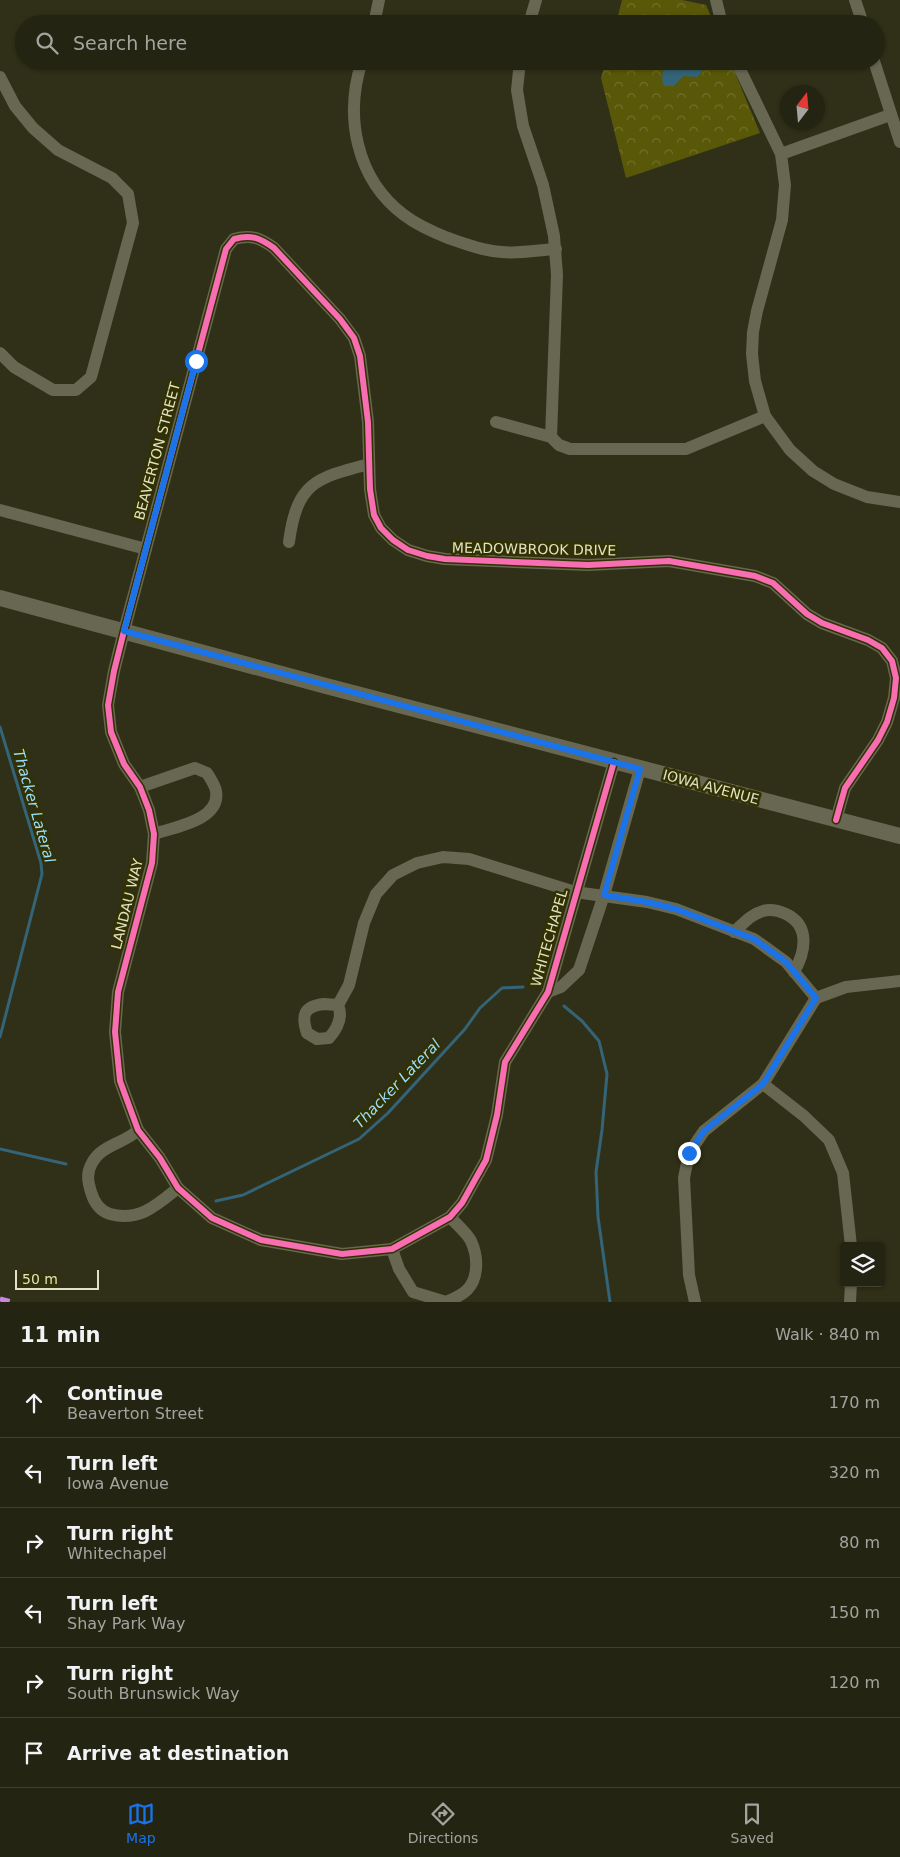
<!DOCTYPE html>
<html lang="en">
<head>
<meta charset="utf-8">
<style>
  body { margin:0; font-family:"DejaVu Sans",sans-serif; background:#2c2c1b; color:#f1f3f6 }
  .controls { position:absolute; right:15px; bottom:15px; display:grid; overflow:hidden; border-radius:5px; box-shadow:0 1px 4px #0004 }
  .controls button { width:45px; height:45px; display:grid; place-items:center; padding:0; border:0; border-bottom:1px solid #414132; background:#242412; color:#f1f3f6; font:25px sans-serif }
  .compass { position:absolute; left:780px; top:85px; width:45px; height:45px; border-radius:50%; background:#242412; box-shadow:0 1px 4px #0004; rotate:16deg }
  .scale { position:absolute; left:15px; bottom:12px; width:84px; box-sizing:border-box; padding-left:5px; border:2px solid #e0e2c3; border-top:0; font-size:14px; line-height:18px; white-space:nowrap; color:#e0e2c3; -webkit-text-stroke:4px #313102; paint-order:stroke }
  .stop { position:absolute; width:15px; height:15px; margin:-11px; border:4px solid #1a73e8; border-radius:50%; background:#fff }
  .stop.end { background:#1a73e8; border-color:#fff; box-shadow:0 1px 5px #0008 }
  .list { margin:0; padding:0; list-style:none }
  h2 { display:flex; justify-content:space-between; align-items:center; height:65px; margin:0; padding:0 20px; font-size:21px }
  h2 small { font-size:16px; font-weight:400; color:#a3a49f }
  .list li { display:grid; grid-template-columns:32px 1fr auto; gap:15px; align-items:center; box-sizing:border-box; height:70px; padding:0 20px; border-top:1px solid #414132 }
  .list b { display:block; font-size:19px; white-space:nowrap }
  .list p { margin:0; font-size:16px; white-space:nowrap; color:#a3a49f }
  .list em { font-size:16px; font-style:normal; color:#a3a49f }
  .icon { flex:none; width:28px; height:28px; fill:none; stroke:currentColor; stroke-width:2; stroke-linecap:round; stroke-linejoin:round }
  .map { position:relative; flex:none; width:900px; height:1302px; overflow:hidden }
  .search { position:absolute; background:#242412; box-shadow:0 1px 4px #0004; left:15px; right:15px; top:15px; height:55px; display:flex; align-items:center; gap:12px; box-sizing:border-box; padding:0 18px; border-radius:28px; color:#a3a49f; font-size:19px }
  .sheet { height:485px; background:#242412 }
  nav { display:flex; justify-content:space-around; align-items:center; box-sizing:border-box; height:70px; border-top:1px solid #414132; background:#242412; font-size:14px; color:#a3a49f }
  nav a { display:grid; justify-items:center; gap:2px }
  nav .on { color:#1a73e8 }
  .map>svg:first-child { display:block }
  .park { fill:url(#park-crowns) }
  .water { fill:#346477 }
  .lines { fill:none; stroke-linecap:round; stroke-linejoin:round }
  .stream { stroke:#346477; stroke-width:3 }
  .minor { stroke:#676752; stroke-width:12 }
  .tertiary { stroke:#676752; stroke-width:16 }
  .quiet { stroke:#c787e3; stroke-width:5; stroke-dasharray:10 5; stroke-linecap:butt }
  .cycleway-casing { stroke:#313102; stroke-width:9 }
  .cycleway { stroke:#f96db3; stroke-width:6 }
  .route { stroke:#1a73e8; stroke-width:6 }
  .labels { text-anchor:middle; stroke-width:5; stroke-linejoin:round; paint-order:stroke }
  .street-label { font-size:14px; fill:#e0e2c3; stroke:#313102 }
  .water-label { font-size:15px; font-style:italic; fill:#9bddfc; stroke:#313102 }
</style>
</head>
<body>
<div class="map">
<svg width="900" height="1302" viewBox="0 0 900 1302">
  <defs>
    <pattern id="park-crowns" width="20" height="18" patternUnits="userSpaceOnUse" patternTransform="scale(1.25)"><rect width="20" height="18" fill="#595809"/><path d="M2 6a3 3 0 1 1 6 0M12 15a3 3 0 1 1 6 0" fill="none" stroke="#71702b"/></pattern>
  </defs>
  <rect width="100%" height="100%" fill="#303018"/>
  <g class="park">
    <polygon points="622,0 682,0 706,5 714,24 616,24"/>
    <polygon points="606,61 730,61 760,133 626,178 601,78"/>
  </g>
  <path class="water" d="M670,61H697L700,66L702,72L697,77L683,76L674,86H664C660,78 663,66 670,61Z"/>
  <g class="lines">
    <g class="stream">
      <polyline points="0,727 41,863 42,874 0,1037"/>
      <polyline points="564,1006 582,1021 599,1041 607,1074 602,1130 596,1172 598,1217 610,1302"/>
      <polyline points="0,1149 66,1164"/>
      <polyline points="216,1201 243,1195 359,1139 388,1113 465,1029 480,1008 502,988 523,987"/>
    </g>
    <g class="minor">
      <polyline points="716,0 722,24"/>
      <polyline points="855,0 863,24"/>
      <polyline points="374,24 379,0"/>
      <polyline points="529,24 536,0"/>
      <path d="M362,61C344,116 356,179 404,215C417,225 433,232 448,238C465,244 484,251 502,252C519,254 539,250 556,249"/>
      <polyline points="520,61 517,90 523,126 543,185 554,236 557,275 551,437"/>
      <polyline points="736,61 781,154 785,185 782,220 757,311 753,332 752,354 755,381 765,416 790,450 813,471 834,484 867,497 900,502"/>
      <polyline points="874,61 900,142"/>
      <polyline points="0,77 15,106 33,128 58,150 112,178 128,194 133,223 91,377 76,390 53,390 14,367 0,353"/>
      <polyline points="781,154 890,115"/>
      <polyline points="496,422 551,437 559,445 570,449 686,449 765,416"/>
      <polyline points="0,510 146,549"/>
      <path d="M289,542C297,482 316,478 369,464"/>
      <path d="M614,762L548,992L505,1062L497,1115L486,1160L462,1203L450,1217L392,1249L342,1254L261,1240L212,1218L178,1188L160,1158L138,1130L120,1081L115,1032L118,992L152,863L154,834L149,810L140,787L124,764L111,732L108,705L114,671L124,631L226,249L234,239C251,234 260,238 274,248L340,319L354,338L360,356L368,422L370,489L374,515L381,528L393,540L408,550L427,556L445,559L588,565L669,561L755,576L773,583L807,614L822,623L868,640L882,648L892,661L896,678L894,698L887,722L878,740L845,788L836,820"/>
      <path d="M140,787L195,768L207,773C210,778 215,785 216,791C221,820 175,827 154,834"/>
      <path d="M734,932C743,924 751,914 763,911C770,909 779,911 786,914C811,926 805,953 794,972"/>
      <polyline points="548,992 561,987 579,970 604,895 640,769"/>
      <polyline points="816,998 846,987 900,981"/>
      <path d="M324,1004L338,1005C343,1017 337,1029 329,1038L317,1039L307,1033C301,1015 304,1006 324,1004Z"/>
      <polyline points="338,1005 349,985 364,923 376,894 393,875 417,863 443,857 469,859 575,892 647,902 676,909 754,939 786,962 816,998"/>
      <polyline points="763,1084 804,1116 829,1140 843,1173 851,1246"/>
      <path d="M138,1130C126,1143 102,1144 92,1163C86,1173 88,1182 91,1192C94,1202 100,1211 110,1214C139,1222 157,1205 178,1188"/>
      <path d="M392,1249L399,1269L413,1292L446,1302C453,1299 461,1296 467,1290C479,1278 478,1256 471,1241C467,1233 456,1224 450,1217"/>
      <polyline points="695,1302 689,1275 684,1178 689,1153 704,1131 763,1084 816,998"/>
      <polyline points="850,1302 851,1283"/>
    </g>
    <polyline class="tertiary" points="0,598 326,686 900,836"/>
    <polyline class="quiet" points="0,1299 12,1302"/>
    <defs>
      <path id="cycleway" d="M614,762L548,992L505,1062L497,1115L486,1160L462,1203L450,1217L392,1249L342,1254L261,1240L212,1218L178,1188L160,1158L138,1130L120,1081L115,1032L118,992L152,863L154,834L149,810L140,787L124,764L111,732L108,705L114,671L124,631L226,249L234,239C251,234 260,238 274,248L340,319L354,338L360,356L368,422L370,489L374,515L381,528L393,540L408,550L427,556L445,559L588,565L669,561L755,576L773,583L807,614L822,623L868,640L882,648L892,661L896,678L894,698L887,722L878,740L845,788L836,820"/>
    </defs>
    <use href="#cycleway" class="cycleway-casing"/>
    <use href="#cycleway" class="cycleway"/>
  </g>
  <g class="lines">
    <polyline class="route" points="196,361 124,631 640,769 604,895 647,902 676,909 754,939 786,962 816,998 763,1084 704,1131 689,1153"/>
  </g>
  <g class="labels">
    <g class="street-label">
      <text transform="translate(157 451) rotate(-75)" y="5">BEAVERTON STREET</text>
      <text transform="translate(534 549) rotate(1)" y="5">MEADOWBROOK DRIVE</text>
      <text transform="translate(711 787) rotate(15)" y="5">IOWA AVENUE</text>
      <text transform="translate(127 904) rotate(-76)" y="5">LANDAU WAY</text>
      <text transform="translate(549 938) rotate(-74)" y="5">WHITECHAPEL</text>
    </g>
    <g class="water-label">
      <text transform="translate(34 806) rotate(74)" y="5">Thacker Lateral</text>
      <text transform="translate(397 1084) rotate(-46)" y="5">Thacker Lateral</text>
    </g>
  </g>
</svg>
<div class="controls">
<button><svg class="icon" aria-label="layers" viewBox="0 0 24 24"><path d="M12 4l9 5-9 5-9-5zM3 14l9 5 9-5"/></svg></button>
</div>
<svg class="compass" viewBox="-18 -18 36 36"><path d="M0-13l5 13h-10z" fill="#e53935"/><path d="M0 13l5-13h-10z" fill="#a3a49f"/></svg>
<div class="scale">50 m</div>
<div class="stop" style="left:196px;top:361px"></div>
<div class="stop end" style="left:689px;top:1153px"></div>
<div class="search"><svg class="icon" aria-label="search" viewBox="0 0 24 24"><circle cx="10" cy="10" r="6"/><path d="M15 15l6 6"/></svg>Search here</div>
</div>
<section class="sheet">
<h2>11 min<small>Walk · 840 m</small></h2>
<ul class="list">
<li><svg class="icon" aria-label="ahead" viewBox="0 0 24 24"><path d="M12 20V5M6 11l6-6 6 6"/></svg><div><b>Continue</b><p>Beaverton Street</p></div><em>170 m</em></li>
<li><svg class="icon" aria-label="left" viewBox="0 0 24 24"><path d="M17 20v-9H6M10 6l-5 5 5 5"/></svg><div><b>Turn left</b><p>Iowa Avenue</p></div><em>320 m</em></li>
<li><svg class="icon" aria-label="right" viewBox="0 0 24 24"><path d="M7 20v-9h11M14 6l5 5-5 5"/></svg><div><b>Turn right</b><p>Whitechapel</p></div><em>80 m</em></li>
<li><svg class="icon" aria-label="left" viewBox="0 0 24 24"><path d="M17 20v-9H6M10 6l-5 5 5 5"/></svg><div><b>Turn left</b><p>Shay Park Way</p></div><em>150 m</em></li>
<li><svg class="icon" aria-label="right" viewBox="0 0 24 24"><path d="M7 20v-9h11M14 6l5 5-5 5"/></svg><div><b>Turn right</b><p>South Brunswick Way</p></div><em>120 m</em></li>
<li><svg class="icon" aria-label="arrive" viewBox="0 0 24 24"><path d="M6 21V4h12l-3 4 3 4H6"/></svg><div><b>Arrive at destination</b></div></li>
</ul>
</section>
<nav>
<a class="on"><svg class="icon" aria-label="map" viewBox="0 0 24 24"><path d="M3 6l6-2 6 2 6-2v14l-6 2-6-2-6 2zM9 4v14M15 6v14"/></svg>Map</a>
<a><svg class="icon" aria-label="directions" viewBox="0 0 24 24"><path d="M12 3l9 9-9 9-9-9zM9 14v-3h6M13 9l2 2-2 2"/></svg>Directions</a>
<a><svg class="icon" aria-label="saved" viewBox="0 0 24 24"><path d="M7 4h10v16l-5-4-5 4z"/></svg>Saved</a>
</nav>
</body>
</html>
